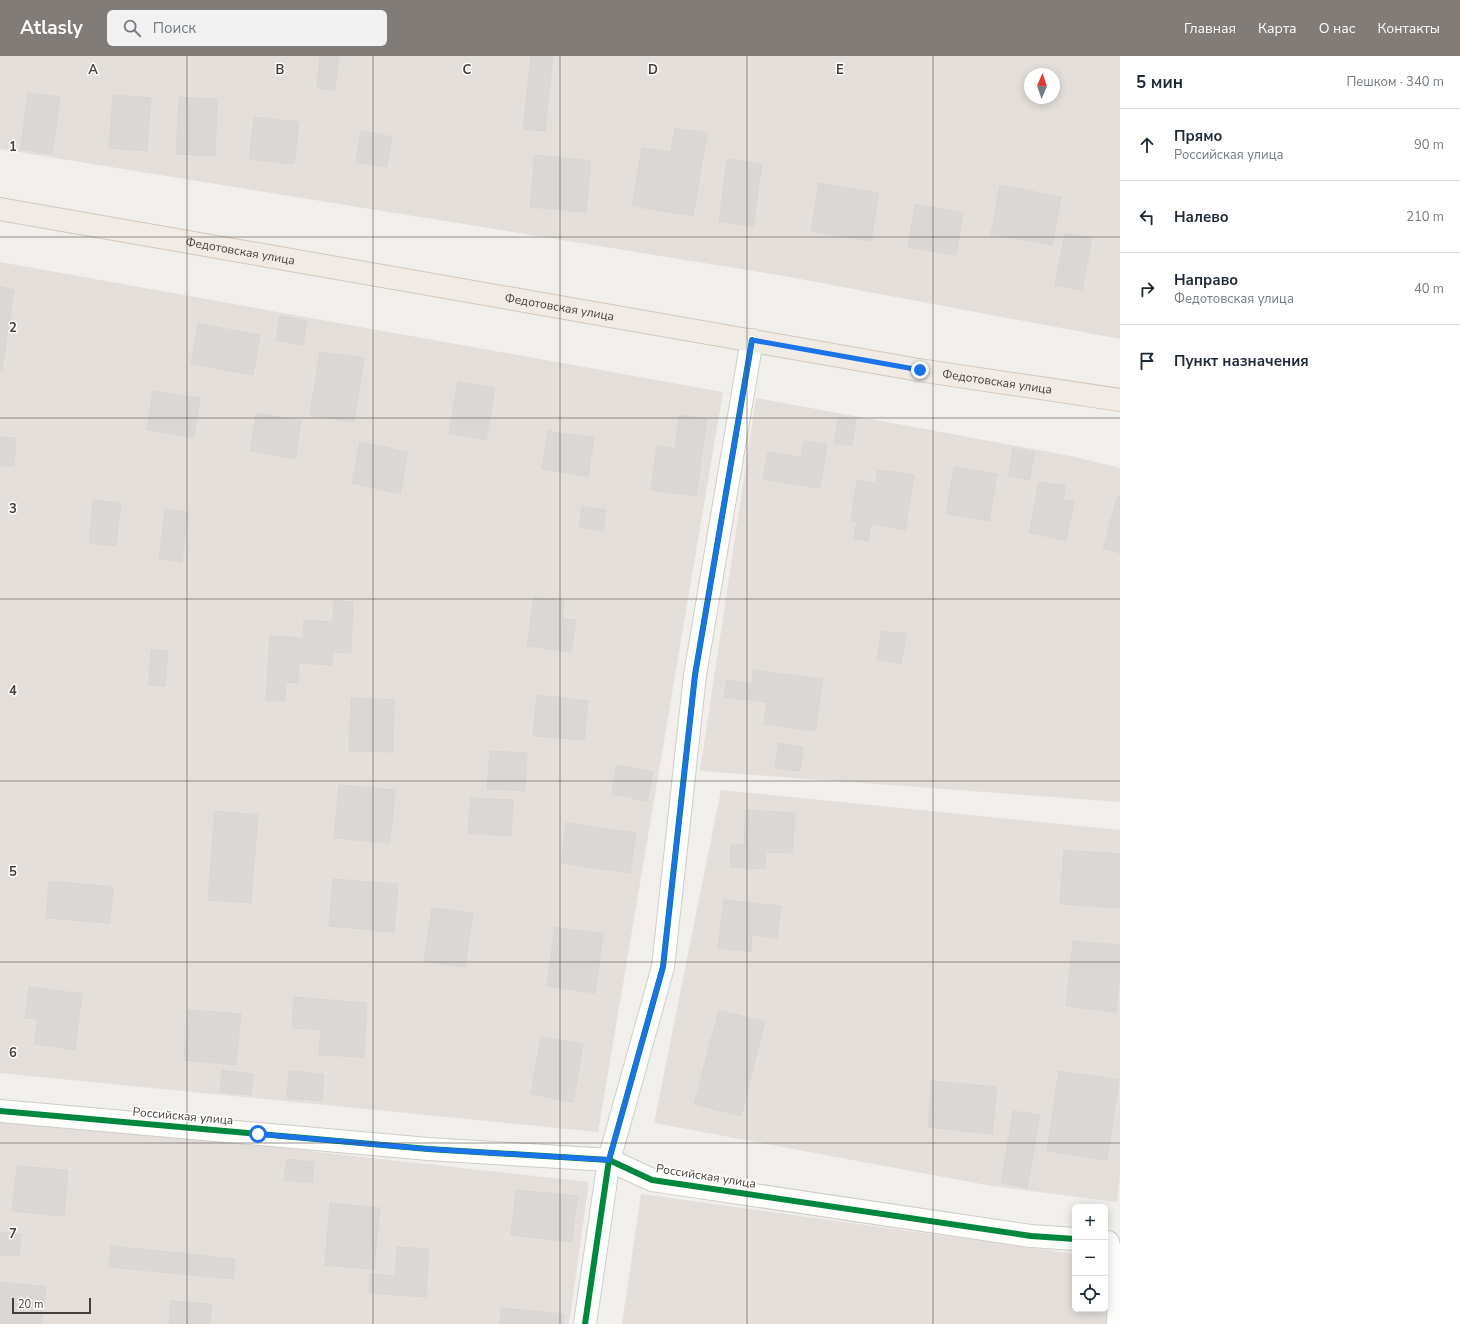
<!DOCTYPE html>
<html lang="ru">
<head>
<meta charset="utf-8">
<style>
  body { margin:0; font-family:"Nunito Sans",sans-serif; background:#f2f2f3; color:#1f2937 }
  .controls { position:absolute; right:12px; bottom:12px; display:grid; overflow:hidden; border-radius:6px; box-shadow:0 2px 10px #0003 }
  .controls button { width:36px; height:36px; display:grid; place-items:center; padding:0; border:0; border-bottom:1px solid #e0e1e3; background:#fff; color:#1f2937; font:20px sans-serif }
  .compass { position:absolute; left:1024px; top:12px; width:36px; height:36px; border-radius:50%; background:#fff; box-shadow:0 2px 10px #0003; rotate:2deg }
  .scale { position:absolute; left:12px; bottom:10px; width:79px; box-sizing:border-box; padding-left:4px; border:2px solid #463e39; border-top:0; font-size:11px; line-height:14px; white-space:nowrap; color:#463e39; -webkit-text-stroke:3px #fff; paint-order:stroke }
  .stop { position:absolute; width:12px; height:12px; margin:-9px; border:3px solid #1a73e8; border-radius:50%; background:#fff }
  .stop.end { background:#1a73e8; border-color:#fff; box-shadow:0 1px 4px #0008 }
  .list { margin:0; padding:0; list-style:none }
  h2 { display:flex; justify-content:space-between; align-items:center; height:52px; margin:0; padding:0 16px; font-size:17px }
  h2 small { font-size:13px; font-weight:400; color:#747a83 }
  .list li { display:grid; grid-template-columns:26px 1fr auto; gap:12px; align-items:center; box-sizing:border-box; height:72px; padding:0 16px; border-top:1px solid #e0e1e3 }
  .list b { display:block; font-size:15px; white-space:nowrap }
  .list p { margin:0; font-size:13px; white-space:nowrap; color:#747a83 }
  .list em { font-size:13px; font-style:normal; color:#747a83 }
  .icon { flex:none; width:22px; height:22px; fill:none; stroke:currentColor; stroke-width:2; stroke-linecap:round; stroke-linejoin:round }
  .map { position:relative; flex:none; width:1120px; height:1268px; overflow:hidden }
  header { display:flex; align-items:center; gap:24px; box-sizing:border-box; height:56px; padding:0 20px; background:#827c78; color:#fff }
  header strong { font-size:19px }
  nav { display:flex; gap:22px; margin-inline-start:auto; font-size:14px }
  .search { width:280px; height:36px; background:#f2f2f3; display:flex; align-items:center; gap:10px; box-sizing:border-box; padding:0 14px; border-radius:6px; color:#747a83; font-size:15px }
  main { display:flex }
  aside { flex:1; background:#fff }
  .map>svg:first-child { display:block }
  .residential { fill:#e4dfdb; fill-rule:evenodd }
  .building { fill:#dad8d5; stroke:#d9d5d2 }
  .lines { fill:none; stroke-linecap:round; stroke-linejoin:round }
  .minor-casing { stroke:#cfcdca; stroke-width:24 }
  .major-casing { stroke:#d1c7bc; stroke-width:24 }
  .minor { stroke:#fdfdfc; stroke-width:22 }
  .major { stroke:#f0ebe5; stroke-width:22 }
  .cycleway-casing { stroke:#fff; stroke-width:8 }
  .cycleway { stroke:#00873e; stroke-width:6 }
  .route { stroke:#1a73e8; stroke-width:5 }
  .grid { fill:none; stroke:#463e39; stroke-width:1; stroke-opacity:0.55 }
  .labels { text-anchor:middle; stroke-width:3; stroke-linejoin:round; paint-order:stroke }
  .street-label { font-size:12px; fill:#463e39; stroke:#fff }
  .grid-label { font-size:13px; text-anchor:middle; font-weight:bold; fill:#463e39; stroke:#fff; stroke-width:3; stroke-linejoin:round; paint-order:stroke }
</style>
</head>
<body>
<header>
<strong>Atlasly</strong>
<div class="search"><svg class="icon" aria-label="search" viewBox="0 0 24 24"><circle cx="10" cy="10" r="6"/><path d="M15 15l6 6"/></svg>Поиск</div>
<nav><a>Главная</a><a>Карта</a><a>О нас</a><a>Контакты</a></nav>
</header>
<main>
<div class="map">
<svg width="1120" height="1268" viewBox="0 0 1120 1268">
  <rect width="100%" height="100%" fill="#f1efec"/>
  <g class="residential">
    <path d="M0,0H1120V283L784,220L0,93ZM1030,18H1054V42H1030Z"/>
    <polygon points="0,206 723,336 598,1076 0,1017"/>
    <polygon points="756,342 1071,400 1120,412 1120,746 700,715"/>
    <polygon points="721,734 1120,774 1120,1120 1117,1146 992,1130 654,1067"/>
    <polygon points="0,1061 589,1126 569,1268 0,1268"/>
    <polygon points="641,1138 1075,1198 1075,1253 1105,1253 1105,1202 1120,1268 622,1268"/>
  </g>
  <g class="building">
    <polygon points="320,0 339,0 335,34 317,32"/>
    <polygon points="531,0 553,0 545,75 523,73"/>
    <polygon points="28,37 60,41 52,98 21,93"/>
    <polygon points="113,39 151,42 147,95 109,92"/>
    <polygon points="179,41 217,43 215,100 176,98"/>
    <polygon points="254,61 299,66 294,108 249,103"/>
    <polygon points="675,72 707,77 693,160 632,150 642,92 671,96"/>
    <polygon points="361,75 392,81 387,111 356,106"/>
    <polygon points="535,99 591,105 586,156 530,151"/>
    <polygon points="727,103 762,108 753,170 719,166"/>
    <polygon points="819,127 879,137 871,185 811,175"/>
    <polygon points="1000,129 1061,141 1052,189 991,178"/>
    <polygon points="915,148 963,157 956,199 908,191"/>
    <polygon points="1065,177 1092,182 1082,234 1055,229"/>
    <polygon points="0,231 14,234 2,314 0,314"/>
    <polygon points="280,260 307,265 303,289 276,284"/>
    <polygon points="198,268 260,279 253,319 191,308"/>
    <polygon points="320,296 364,302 354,366 310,359"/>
    <polygon points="458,326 495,332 486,384 449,377"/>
    <polygon points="153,335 200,342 194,381 147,374"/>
    <polygon points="256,357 301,365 295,403 250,395"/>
    <polygon points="679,359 707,363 696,440 651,434 657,390 675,393"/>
    <polygon points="839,361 856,364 852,390 834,386"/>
    <polygon points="548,375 594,382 588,420 542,413"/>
    <polygon points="0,381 16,382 14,410 0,410"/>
    <polygon points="804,385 827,388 820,432 763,423 768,396 801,401"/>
    <polygon points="360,386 408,396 400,438 352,427"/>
    <polygon points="1013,392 1035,396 1029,424 1008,420"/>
    <polygon points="954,411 997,418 989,465 946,457"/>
    <polygon points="878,414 914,419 905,474 871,468 868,485 854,482 857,465 851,464 857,424 875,427"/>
    <polygon points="1039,426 1065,430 1063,444 1074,446 1066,484 1029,477"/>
    <polygon points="1118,439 1120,440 1120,497 1103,492"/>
    <polygon points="93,444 121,447 116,490 89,487"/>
    <polygon points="582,450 606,454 603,475 579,471"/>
    <polygon points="165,453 188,456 182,506 159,503"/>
    <polygon points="534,541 564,545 562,563 576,564 571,596 527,590"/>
    <polygon points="334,544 353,546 351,597 333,596 332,609 299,607 298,627 286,626 285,645 266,645 270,580 303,582 304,564 333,566"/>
    <polygon points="882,575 906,578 901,608 877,603"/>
    <polygon points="151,594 168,595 165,630 149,629"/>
    <polygon points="754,614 823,623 815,675 764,668 767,646 724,641 727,624 752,628"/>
    <polygon points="537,639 588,645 584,684 533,680"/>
    <polygon points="351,642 394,644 393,696 349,695"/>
    <polygon points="779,687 803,691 800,715 775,712"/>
    <polygon points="490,695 527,697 525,735 487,733"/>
    <polygon points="617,709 653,716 647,745 612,738"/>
    <polygon points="339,729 395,734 390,787 334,782"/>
    <polygon points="471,742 513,744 511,780 468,777"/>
    <polygon points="746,754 795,757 792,797 766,796 765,813 730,811 731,788 744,789"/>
    <polygon points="215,755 258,759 251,847 208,844"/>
    <polygon points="566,767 636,777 630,817 561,807"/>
    <polygon points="1064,794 1120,798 1120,852 1060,848"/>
    <polygon points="333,823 398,828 394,876 329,870"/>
    <polygon points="49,825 113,831 110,867 46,862"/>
    <polygon points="724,844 781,850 777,882 752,879 751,896 718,892"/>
    <polygon points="432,852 473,857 465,911 424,905"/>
    <polygon points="555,871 603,878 595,937 547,930"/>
    <polygon points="1073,885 1120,889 1120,918 1116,956 1066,950"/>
    <polygon points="29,931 82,938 75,994 34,988 38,963 25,962"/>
    <polygon points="294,941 367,947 364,1001 319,999 321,974 292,972"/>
    <polygon points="188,954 241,958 236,1009 184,1004"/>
    <polygon points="719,954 765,966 741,1060 694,1048"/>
    <polygon points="541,981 583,988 573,1046 531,1038"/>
    <polygon points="222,1014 253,1018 251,1039 220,1036"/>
    <polygon points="289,1015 324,1018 322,1045 287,1042"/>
    <polygon points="1059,1015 1119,1024 1107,1104 1047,1095"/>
    <polygon points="932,1025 997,1031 992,1078 928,1071"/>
    <polygon points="1013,1055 1040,1059 1027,1132 1001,1127"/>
    <polygon points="287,1103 314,1106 312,1127 284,1124"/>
    <polygon points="17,1110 68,1114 64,1160 12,1155"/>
    <polygon points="516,1134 577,1140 572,1186 511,1179"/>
    <polygon points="330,1147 380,1152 374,1213 325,1209"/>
    <polygon points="0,1176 21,1178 19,1200 0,1199"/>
    <polygon points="111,1190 235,1203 233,1223 109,1211"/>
    <polygon points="397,1191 429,1193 426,1241 369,1237 370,1218 395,1220"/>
    <polygon points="1,1226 46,1231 42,1268 0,1268"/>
    <polygon points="170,1245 212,1248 210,1268 169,1268"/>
    <polygon points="501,1252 564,1258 563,1268 500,1268"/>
  </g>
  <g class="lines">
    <defs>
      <g id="minor">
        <polyline points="0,1055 428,1093 609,1104 652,1124 1031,1180 1075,1183"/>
        <polyline points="1108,1186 1119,1233 1118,1268"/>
        <polyline points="585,1268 609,1104 663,911 695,619 752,284"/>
      </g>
      <g id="major">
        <path id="s1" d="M0,153L919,314L1120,344"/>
      </g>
    </defs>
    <use href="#minor" class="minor-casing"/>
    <use href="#major" class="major-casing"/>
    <use href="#minor" class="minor"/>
    <use href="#major" class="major"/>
    <defs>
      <g id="cycleway">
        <polyline points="0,1055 428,1093 609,1104 652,1124 1031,1180 1075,1183"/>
        <polyline points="585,1268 609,1104 663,911 695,619 752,284"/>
      </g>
    </defs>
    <use href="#cycleway" class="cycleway-casing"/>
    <use href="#cycleway" class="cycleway"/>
  </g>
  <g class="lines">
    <polyline class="route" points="258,1078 428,1093 609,1104 663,910 695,619 752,284 920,314"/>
  </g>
  <path class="grid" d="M187,0V1268M373,0V1268M560,0V1268M747,0V1268M933,0V1268M0,181H1120M0,362H1120M0,543H1120M0,725H1120M0,906H1120M0,1087H1120"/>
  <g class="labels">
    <g class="street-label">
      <text dy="4" stroke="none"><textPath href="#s1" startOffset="244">Федотовская улица</textPath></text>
      <text dy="4" stroke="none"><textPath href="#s1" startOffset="568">Федотовская улица</textPath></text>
      <text dy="4" stroke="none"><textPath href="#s1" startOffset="1012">Федотовская улица</textPath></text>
      <text transform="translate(183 1060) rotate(5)" y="4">Российская улица</text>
      <text transform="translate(706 1120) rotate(9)" y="4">Российская улица</text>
    </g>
  </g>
  <g class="grid-label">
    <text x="93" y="18">A</text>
    <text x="280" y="18">B</text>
    <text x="467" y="18">C</text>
    <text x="653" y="18">D</text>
    <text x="840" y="18">E</text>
    <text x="13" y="95">1</text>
    <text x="13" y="276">2</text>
    <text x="13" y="457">3</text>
    <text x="13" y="639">4</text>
    <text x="13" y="820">5</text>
    <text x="13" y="1001">6</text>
    <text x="13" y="1182">7</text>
  </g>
</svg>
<div class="controls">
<button>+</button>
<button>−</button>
<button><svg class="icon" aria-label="locate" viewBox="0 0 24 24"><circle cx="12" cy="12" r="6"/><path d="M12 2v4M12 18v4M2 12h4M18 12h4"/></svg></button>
</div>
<svg class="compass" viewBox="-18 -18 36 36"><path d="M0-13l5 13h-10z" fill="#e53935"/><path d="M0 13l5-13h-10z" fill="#747a83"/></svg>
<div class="scale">20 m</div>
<div class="stop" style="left:258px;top:1078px"></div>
<div class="stop end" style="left:920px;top:314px"></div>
</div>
<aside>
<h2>5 мин<small>Пешком · 340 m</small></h2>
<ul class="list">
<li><svg class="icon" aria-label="ahead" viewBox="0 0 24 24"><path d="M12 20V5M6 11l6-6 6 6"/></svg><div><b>Прямо</b><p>Российская улица</p></div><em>90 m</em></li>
<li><svg class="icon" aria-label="left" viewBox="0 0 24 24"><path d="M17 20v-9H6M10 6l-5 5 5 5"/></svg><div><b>Налево</b></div><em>210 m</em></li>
<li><svg class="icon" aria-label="right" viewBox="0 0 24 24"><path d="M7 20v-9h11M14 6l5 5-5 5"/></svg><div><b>Направо</b><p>Федотовская улица</p></div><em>40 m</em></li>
<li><svg class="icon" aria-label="arrive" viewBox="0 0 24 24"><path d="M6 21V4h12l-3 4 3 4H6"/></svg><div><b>Пункт назначения</b></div></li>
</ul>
</aside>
</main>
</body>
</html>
